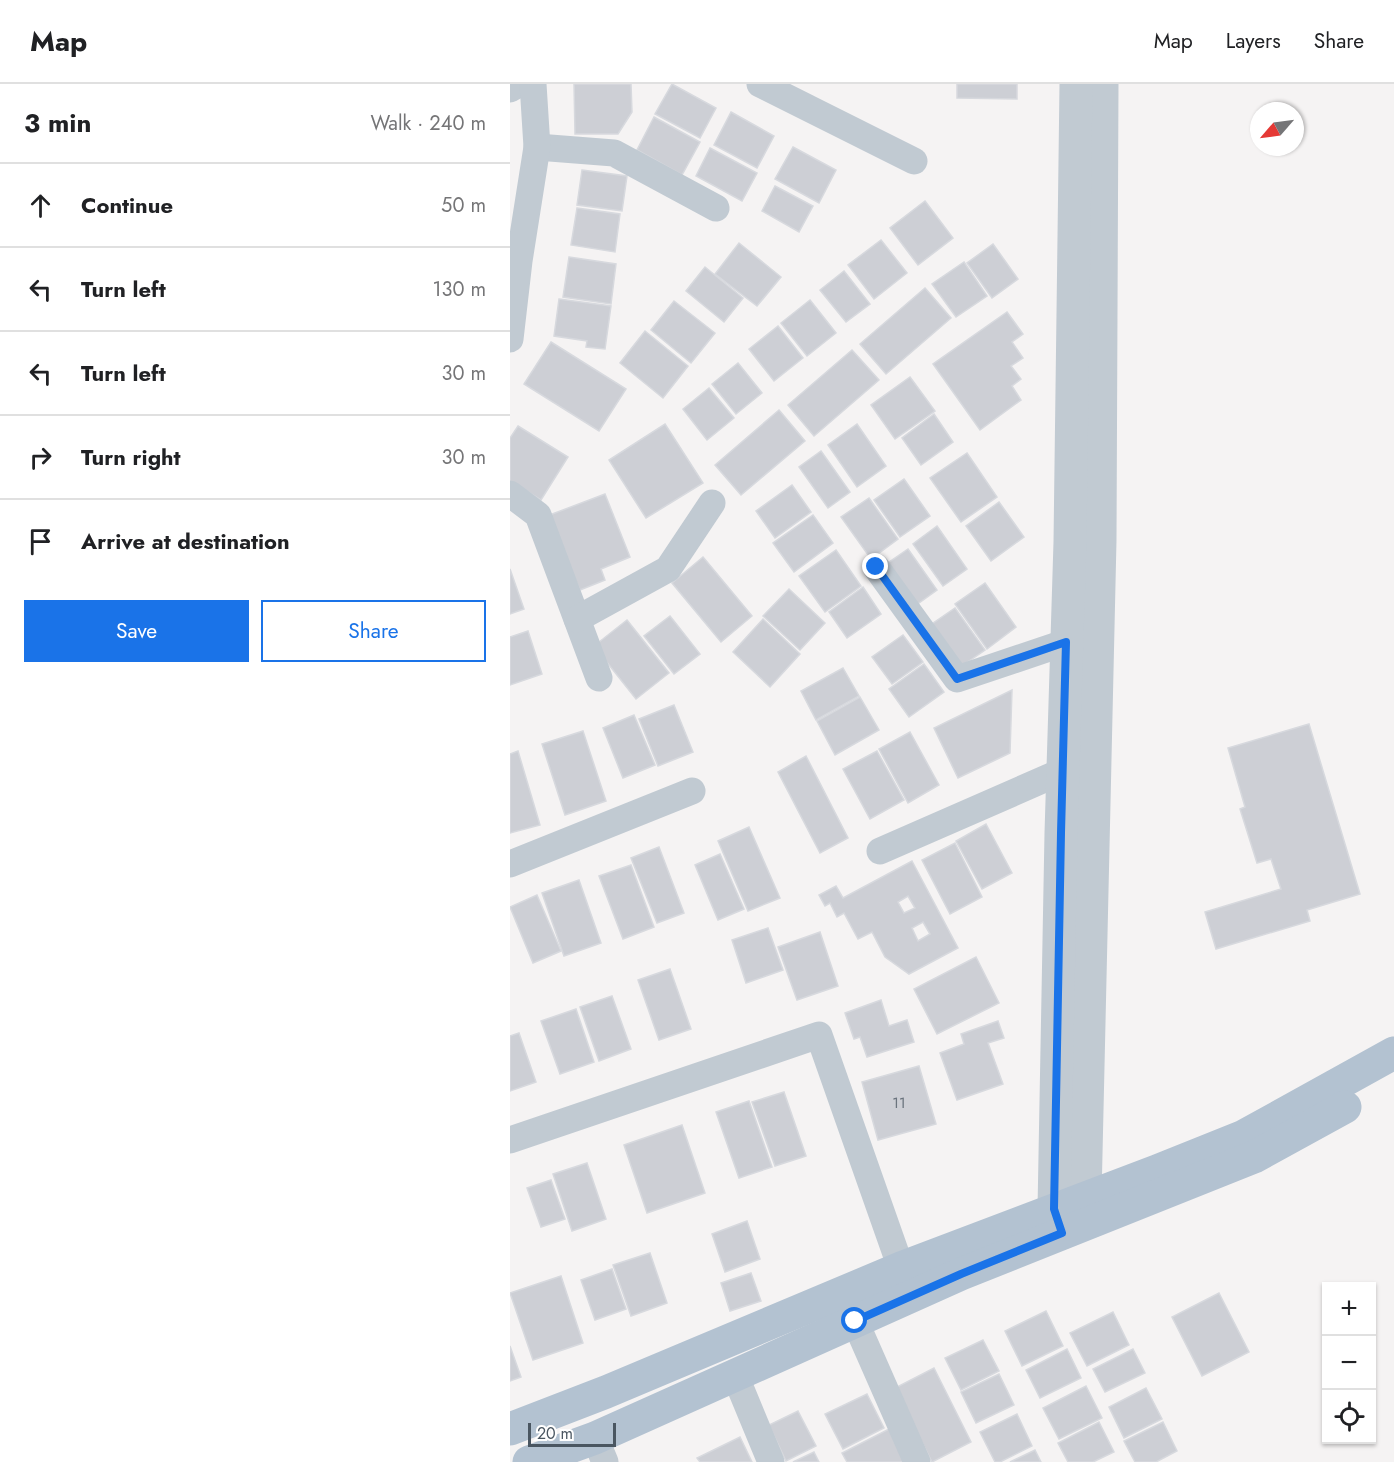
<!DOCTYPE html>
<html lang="en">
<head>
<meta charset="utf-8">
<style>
  body { margin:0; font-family:Jost,sans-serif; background:#f6f6f6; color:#202124 }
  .controls { position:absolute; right:18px; bottom:18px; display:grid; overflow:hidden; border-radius:0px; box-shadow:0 2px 4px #0004 }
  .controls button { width:54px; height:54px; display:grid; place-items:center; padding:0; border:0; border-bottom:2px solid #e0e0e0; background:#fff; color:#202124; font:30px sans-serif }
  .compass { position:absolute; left:740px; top:18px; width:54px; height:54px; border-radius:50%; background:#fff; box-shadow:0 2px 4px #0004; rotate:242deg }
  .scale { position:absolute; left:18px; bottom:15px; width:88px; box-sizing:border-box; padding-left:6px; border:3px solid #4a5661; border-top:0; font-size:16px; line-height:21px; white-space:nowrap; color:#4a5661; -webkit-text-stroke:4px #fff; paint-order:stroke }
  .stop { position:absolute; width:18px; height:18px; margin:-14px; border:4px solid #1a73e8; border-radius:50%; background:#fff }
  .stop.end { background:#1a73e8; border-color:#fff; box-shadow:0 2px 6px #0008 }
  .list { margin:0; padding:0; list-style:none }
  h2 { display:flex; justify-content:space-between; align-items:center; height:78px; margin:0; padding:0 24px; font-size:26px }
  h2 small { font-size:20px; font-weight:400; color:#757577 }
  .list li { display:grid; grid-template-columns:39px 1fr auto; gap:18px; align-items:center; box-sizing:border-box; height:84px; padding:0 24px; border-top:2px solid #e0e0e0 }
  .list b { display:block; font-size:22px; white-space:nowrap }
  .list em { font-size:20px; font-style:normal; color:#757577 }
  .actions { display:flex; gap:12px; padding:18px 24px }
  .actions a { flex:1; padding:14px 0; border:2px solid #1a73e8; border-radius:0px; text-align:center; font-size:21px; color:#1a73e8 }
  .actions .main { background:#1a73e8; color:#fff }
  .icon { flex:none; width:33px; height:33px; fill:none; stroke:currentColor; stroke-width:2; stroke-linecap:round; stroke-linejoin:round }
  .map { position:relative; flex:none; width:884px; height:1378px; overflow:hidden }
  header { display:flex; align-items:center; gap:36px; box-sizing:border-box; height:84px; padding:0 30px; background:#fff; border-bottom:2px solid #e0e0e0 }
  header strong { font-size:28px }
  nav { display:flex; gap:33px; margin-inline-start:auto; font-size:21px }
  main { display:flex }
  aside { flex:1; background:#fff }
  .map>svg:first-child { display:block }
  .building { fill:#cdcfd5; stroke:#d7d9de; stroke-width:1.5; fill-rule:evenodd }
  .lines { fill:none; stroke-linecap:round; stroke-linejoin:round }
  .minor { stroke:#c1cad2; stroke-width:27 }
  .tertiary { stroke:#c1cad2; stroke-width:33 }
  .primary { stroke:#b3c2d1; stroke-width:33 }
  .route { stroke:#1a73e8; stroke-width:8 }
  .labels { text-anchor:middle; stroke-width:4.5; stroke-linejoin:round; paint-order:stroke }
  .number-label { font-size:15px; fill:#6b747e }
</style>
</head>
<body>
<header>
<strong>Map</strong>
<nav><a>Map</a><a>Layers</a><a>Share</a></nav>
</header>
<main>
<aside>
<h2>3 min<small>Walk · 240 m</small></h2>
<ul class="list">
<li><svg class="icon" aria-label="ahead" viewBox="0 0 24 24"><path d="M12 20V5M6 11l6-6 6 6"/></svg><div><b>Continue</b></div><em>50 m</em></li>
<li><svg class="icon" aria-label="left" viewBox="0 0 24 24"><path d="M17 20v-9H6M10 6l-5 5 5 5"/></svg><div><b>Turn left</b></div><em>130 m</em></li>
<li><svg class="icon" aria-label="left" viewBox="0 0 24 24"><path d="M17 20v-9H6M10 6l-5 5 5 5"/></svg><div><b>Turn left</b></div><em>30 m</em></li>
<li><svg class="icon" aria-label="right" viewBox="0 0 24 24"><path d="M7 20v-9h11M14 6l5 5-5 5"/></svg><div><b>Turn right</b></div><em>30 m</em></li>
<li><svg class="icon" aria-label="arrive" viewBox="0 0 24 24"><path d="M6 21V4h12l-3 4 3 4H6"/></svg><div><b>Arrive at destination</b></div></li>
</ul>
<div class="actions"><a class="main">Save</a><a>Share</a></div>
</aside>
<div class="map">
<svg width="884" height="1378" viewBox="0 0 884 1378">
  <rect width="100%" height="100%" fill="#f5f3f3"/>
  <g class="building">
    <polygon points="64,0 121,0 122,28 108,50 65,50"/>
    <polygon points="162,0 206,24 190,54 145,30"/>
    <polygon points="447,0 507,0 507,15 447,14"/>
    <polygon points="221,28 264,52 247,84 204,61"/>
    <polygon points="144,33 190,58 172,91 127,66"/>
    <polygon points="283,63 326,86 309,119 265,95"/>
    <polygon points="200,64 247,89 232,117 186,92"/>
    <polygon points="72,86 117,92 112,127 67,121"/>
    <polygon points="265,102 303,122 289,148 252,127"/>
    <polygon points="415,117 443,154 408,181 380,144"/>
    <polygon points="67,124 110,130 105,168 61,161"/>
    <polygon points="371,156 397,189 364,215 338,181"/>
    <polygon points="229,159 271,193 247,222 205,190"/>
    <polygon points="483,160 508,195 482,214 457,179"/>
    <polygon points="59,173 106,180 101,220 53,213"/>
    <polygon points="454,178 477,212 446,233 422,200"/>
    <polygon points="195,183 233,214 214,238 176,207"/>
    <polygon points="334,187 360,220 336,238 310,206"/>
    <polygon points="415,204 441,234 376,290 350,260"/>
    <polygon points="49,215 101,222 95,265 76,263 77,257 44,252"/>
    <polygon points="300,216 326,249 297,272 271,239"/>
    <polygon points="164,217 205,249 181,279 141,246"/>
    <polygon points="497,228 513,250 502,258 513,274 501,282 511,295 502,302 511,316 470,346 423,280"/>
    <polygon points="268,242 293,274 264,297 239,265"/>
    <polygon points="135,247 178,282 153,314 110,279"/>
    <polygon points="41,258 116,305 89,347 14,300"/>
    <polygon points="342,266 369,296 304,352 278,321"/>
    <polygon points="228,279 252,309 226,330 202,300"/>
    <polygon points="400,293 425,327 385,355 361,321"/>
    <polygon points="199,304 224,334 197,356 173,325"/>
    <polygon points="269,326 295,357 231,411 205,381"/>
    <polygon points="424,330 443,358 411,381 392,354"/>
    <polygon points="155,340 193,399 136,434 99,376"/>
    <polygon points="347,340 376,382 347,403 318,361"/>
    <polygon points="8,342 58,373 31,416 0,397 0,354"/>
    <polygon points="311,367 340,408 318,424 289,383"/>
    <polygon points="457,369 487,413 451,438 420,394"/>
    <polygon points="394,395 420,432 390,453 364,416"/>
    <polygon points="282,401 301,428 265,454 246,427"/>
    <polygon points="95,410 120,473 91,485 95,496 70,506 37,432"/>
    <polygon points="359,414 388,455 361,475 331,433"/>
    <polygon points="489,418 514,453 481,477 456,442"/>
    <polygon points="303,431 323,459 284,488 263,459"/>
    <polygon points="427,442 457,485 433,502 403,460"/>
    <polygon points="398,465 427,506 402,524 372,483"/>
    <polygon points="326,466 351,502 315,528 289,492"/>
    <polygon points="193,473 242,532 211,558 162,499"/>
    <polygon points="0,485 14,525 0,530"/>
    <polygon points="475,499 506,543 477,565 445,520"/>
    <polygon points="353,503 371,530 337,554 319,528"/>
    <polygon points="279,505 315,539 290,566 253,532"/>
    <polygon points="445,524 475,566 446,586 416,544"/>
    <polygon points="160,532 190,570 164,590 134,552"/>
    <polygon points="253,535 290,570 260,603 223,568"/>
    <polygon points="117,536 159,589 126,615 84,562"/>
    <polygon points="18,547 32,590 0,601 0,553"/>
    <polygon points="393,551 413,578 382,600 362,573"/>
    <polygon points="414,580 434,608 399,633 379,605"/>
    <polygon points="333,584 349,612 306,636 291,607"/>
    <polygon points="502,606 500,669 448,694 424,644"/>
    <polygon points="350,613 369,646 325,671 307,637"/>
    <polygon points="164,621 183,668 148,682 129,635"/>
    <polygon points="124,631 145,681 113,694 93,644"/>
    <polygon points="799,640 850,810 797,826 800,837 706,865 695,828 771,805 761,775 747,779 730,725 735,723 718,664"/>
    <polygon points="73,647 96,717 55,731 32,660"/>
    <polygon points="400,648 429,701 398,719 369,665"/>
    <polygon points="8,667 30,741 0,749 0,670"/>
    <polygon points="367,667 394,716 360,735 333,685"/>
    <polygon points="296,672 338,754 310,769 268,688"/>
    <polygon points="476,740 502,789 472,805 446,757"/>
    <polygon points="239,743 270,814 238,827 208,757"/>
    <polygon points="445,759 472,813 440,830 412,776"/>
    <polygon points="149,763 174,829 147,839 121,774"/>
    <polygon points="210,770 234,825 208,836 185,781"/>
    <path d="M402,777L448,864L399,890L375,873L362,848L348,855L334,829L327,833L320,819L315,822L309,811L326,802L333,814ZM398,812L405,824L394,829L388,818ZM413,838L420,850L408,857L402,844Z"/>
    <polygon points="121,781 144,843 113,855 89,792"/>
    <polygon points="69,796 91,859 54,872 32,809"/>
    <polygon points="27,811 51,867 23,879 0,823"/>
    <polygon points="258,844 273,886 236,899 222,856"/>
    <polygon points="310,848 328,902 287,916 268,863"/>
    <polygon points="466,873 489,919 427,950 404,905"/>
    <polygon points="160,885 181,945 149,956 128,896"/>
    <polygon points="102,912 121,965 89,977 70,923"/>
    <polygon points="371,916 379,942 397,936 404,958 357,973 350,953 344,955 335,929"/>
    <polygon points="66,925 84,978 50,990 31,937"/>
    <polygon points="488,937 494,954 478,959 493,1000 447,1016 430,969 454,960 451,950"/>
    <polygon points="9,949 26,998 0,1007 0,952"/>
    <polygon points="409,982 426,1040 368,1056 352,998"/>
    <polygon points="274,1008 296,1072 265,1082 242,1018"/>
    <polygon points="239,1017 262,1083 229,1094 206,1028"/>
    <polygon points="172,1041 195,1109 137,1129 114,1061"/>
    <polygon points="77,1079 96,1135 62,1147 43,1090"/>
    <polygon points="41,1096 55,1135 31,1143 17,1104"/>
    <polygon points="237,1137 250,1175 215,1188 202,1150"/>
    <polygon points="140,1169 157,1219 121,1232 103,1181"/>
    <polygon points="102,1185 116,1225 85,1236 71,1196"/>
    <polygon points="241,1189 251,1217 220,1227 211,1199"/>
    <polygon points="51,1192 73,1259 23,1276 0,1209"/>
    <polygon points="709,1209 739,1268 692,1292 662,1233"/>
    <polygon points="536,1227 553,1262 512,1282 495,1247"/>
    <polygon points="603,1228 619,1261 577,1282 560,1249"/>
    <polygon points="473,1256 489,1287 451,1306 435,1274"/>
    <polygon points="0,1262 11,1293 0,1297"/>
    <polygon points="557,1265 571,1294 530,1314 516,1286"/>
    <polygon points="623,1265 635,1289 595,1308 583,1285"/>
    <polygon points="424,1284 461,1358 422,1378 385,1304"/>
    <polygon points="489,1290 504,1321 466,1339 451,1308"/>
    <polygon points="576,1302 592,1334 549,1355 533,1324"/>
    <polygon points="636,1304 652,1335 614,1354 599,1323"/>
    <polygon points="357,1310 374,1344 333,1365 315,1330"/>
    <polygon points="288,1327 306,1362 276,1377 259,1341"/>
    <polygon points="507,1330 522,1362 490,1378 485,1378 470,1348"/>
    <polygon points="589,1338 604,1368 583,1378 558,1378 548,1359"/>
    <polygon points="653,1338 667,1367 646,1378 625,1378 614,1357"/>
    <polygon points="379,1345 396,1378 337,1378 332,1369"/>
    <polygon points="230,1353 242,1378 190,1378 187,1374"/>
    <polygon points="525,1366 531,1378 500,1378"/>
    <polygon points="304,1368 309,1378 283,1378"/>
  </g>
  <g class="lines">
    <g class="minor">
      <polyline points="250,0 404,77"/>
      <polyline points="0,5 9,0"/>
      <polyline points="27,63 104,69 206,124"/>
      <polyline points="0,255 9,177 27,63 23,0"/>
      <polyline points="0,410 28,431 89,594"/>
      <polyline points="366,483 447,595 557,558"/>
      <polyline points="67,535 158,485 202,419"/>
      <polyline points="370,767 553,687"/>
      <polyline points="0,780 182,707"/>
      <polyline points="0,1056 309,951 391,1184"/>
      <polyline points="345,1237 407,1378"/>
      <polyline points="225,1291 261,1378"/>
      <polyline points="85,1354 95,1378"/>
    </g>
    <g class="tertiary">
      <polyline points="582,1137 575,1114 590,456 592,0"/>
      <polyline points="552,1149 544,1125 551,749 560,458 566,0"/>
    </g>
    <g class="primary">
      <polyline points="0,1345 96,1308 391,1184 647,1087 734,1052 884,969"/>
      <polyline points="19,1378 85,1354 451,1190 744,1073 835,1023"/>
    </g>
  </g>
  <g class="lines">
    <polyline class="route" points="345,1237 451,1190 552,1149 544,1125 551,749 556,558 447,595 366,483"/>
  </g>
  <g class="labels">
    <g class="number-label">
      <text x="389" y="1024">11</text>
    </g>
  </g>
</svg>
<div class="controls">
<button>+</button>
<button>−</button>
<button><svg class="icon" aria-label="locate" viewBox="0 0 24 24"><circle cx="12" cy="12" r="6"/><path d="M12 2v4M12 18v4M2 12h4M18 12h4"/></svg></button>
</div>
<svg class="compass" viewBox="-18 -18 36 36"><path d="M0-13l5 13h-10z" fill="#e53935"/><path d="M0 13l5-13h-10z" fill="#757577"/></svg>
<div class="scale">20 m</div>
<div class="stop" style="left:345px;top:1237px"></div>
<div class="stop end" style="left:366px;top:483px"></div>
</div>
</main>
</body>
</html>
